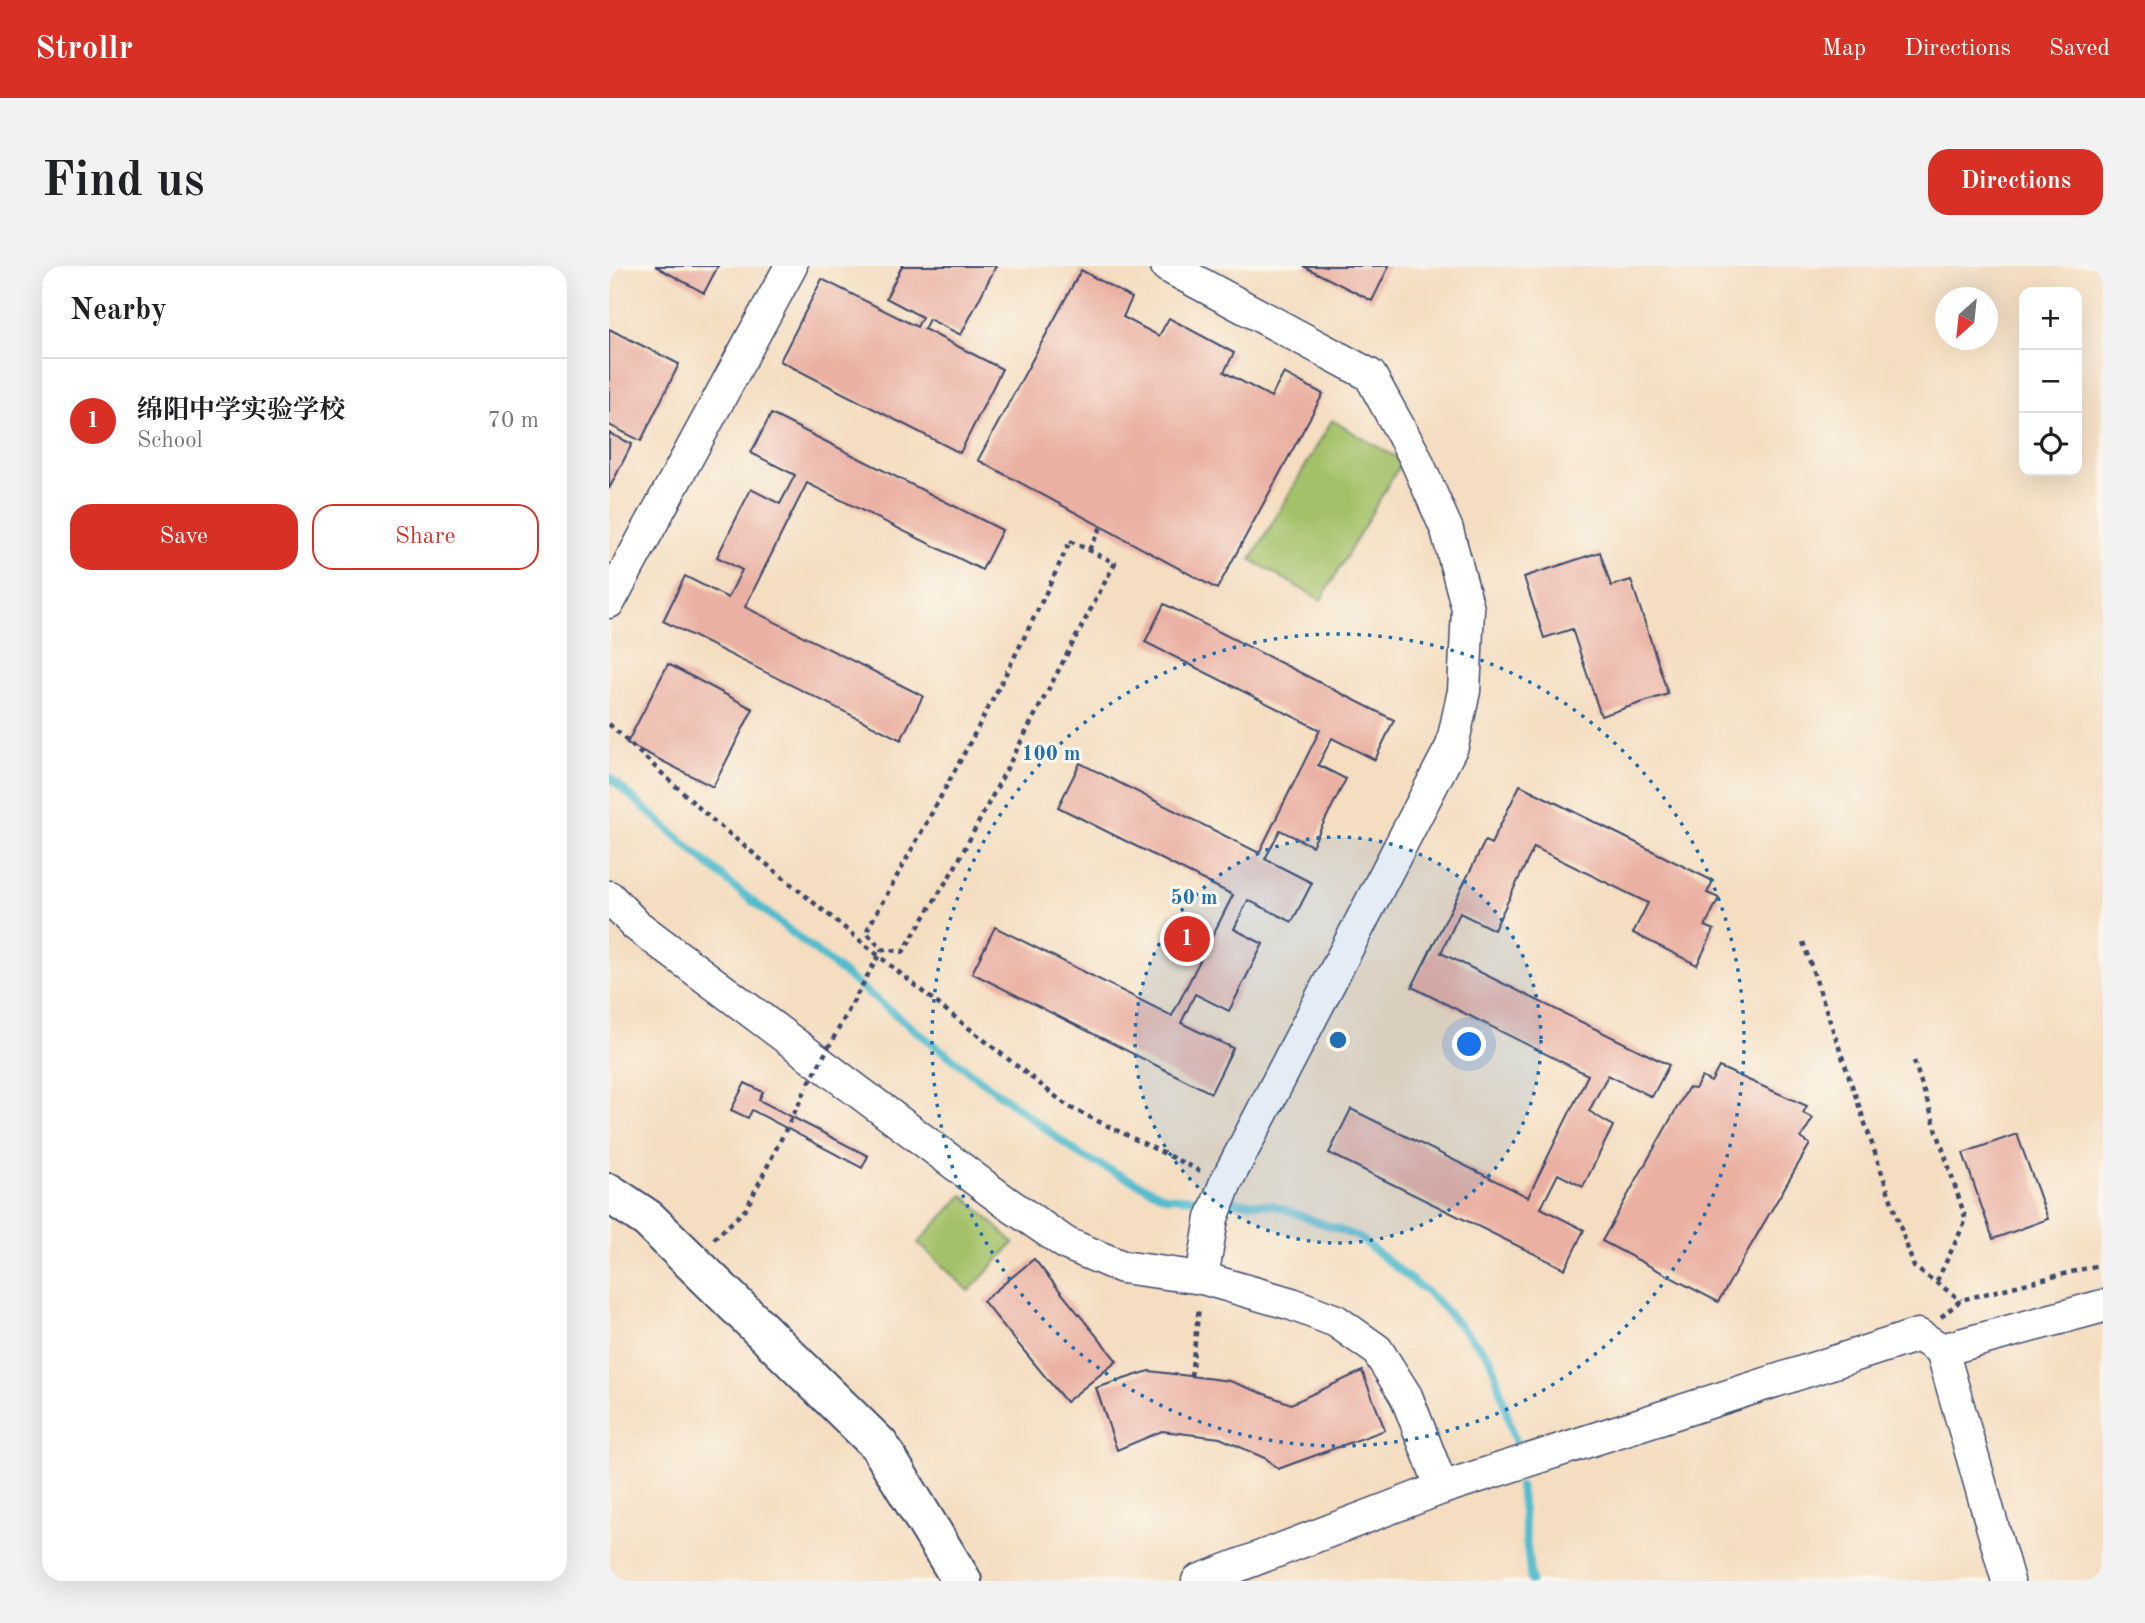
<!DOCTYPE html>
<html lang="en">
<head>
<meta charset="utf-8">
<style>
  body { margin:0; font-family:"Old Standard TT","Noto Serif SC",serif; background:#f2f2f2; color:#202124 }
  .controls { position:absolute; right:21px; top:21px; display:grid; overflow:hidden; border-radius:14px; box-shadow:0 7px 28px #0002 }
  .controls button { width:63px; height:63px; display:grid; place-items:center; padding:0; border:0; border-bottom:2px solid #e0e0e0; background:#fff; color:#202124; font:35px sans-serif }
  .compass { position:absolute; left:1326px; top:21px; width:63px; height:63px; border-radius:50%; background:#fff; box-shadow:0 7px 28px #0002; rotate:207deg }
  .you { position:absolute; left:861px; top:779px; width:24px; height:24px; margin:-18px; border:5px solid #fff; border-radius:50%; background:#1a73e8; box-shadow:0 0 0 10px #1a73e833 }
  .badge { display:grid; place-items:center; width:46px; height:46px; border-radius:50%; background:#d93025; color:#fff; font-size:23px; font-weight:700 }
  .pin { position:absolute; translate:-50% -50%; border:4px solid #fff; box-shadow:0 2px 7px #0006 }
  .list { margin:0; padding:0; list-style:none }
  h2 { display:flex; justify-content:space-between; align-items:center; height:91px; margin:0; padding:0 28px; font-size:30px }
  h2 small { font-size:23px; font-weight:400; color:#757577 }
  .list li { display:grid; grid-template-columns:46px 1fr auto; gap:21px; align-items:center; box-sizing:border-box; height:126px; padding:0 28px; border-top:2px solid #e0e0e0 }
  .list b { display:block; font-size:26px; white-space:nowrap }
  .list p { margin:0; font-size:23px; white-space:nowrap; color:#757577 }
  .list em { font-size:23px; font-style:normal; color:#757577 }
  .actions { display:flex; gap:14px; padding:21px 28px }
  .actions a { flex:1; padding:16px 0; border:2px solid #d93025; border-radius:21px; text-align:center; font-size:24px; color:#d93025 }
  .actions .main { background:#d93025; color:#fff }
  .icon { flex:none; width:38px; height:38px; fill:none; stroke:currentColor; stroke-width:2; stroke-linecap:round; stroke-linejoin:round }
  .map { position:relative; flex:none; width:1494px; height:1315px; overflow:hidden; border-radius:21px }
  header { display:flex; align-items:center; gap:42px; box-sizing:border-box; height:98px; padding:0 35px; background:#d93025; color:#fff }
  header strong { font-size:33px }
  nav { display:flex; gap:38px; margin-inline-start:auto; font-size:24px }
  .intro { display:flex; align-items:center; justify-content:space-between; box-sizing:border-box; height:168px; padding:0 42px }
  h1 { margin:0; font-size:49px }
  .button { padding:18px 32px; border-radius:21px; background:#d93025; color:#fff; font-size:24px; font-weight:700 }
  main { display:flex; gap:42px; padding:0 42px }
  aside { flex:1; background:#fff; border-radius:21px; box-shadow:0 7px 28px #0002 }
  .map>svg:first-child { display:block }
  .green { fill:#a3c168; stroke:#5f7863; stroke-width:2 }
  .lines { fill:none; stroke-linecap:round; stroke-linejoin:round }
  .stream { stroke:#52bcce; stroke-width:8 }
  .building { fill:#eab1a3 }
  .street-casing { stroke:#3c496d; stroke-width:35 }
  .secondary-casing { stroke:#3c496d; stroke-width:42 }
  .path { stroke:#3c496d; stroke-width:4.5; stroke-dasharray:5 5; stroke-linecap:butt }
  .street { stroke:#fff; stroke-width:32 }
  .secondary { stroke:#fff; stroke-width:38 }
  .path-bridge { stroke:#3c496d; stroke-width:4.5; stroke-dasharray:5 5; stroke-linecap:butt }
  .ring { fill:none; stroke:#1f6fb2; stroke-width:3.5; stroke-dasharray:3.5 7 }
  .centre { fill:#1f6fb2; stroke:#fbf7ec; stroke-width:3.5 }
  .ring-label { font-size:21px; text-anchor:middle; font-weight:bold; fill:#1f6fb2; stroke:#fbf7ec; stroke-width:6; stroke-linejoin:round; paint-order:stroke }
</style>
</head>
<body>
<header>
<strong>Strollr</strong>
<nav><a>Map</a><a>Directions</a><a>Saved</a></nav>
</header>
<div class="intro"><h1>Find us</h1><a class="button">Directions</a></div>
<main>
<aside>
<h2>Nearby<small></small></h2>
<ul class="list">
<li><span class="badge">1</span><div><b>绵阳中学实验学校</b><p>School</p></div><em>70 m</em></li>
</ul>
<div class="actions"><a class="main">Save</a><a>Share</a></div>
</aside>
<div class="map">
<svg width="1494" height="1315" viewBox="0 0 1494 1315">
  <rect width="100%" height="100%" fill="#fbf7ec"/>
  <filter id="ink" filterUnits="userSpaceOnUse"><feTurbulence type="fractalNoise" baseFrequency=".0143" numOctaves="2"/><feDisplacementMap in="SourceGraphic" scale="14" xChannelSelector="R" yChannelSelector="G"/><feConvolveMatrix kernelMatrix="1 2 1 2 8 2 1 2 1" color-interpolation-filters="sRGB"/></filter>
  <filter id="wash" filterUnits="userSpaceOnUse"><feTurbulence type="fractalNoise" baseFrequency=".00686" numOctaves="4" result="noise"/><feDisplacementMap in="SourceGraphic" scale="28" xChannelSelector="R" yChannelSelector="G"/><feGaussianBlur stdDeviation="1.57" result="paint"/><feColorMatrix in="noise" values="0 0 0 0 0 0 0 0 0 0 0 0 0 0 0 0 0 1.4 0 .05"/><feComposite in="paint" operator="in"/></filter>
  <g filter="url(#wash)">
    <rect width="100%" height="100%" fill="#f4ddc0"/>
    <g class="green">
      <polygon points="723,154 793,195 712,334 642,294"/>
      <polygon points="354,929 405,977 360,1025 309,977"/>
    </g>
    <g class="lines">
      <g class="stream">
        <polyline points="0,511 123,619 311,768 471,889 557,931 603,934"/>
        <polyline points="616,935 664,939 749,971 826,1033 882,1093 906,1175"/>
        <polyline points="911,1220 922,1315"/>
      </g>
    </g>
    <g id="blocks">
      <g class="building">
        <polygon points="46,0 109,0 95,27"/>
        <polygon points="293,0 387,0 352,69 320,53 315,63 393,103 351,187 171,95 213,13 308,61 313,51 277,32"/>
        <polygon points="694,0 780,0 763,35"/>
        <polygon points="472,4 523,32 514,51 550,70 560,52 625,87 615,106 662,131 675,107 714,128 608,323 369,194"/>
        <polygon points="0,63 70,98 32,175 0,159"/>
        <polygon points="162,148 393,264 373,304 198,217 136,341 314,430 292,474 54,355 76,310 119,332 133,304 108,291 142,223 171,238 186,209 142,187"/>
        <polygon points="0,167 23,178 0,223"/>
        <polygon points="991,286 1002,320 1022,314 1059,428 992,450 963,363 935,372 915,311"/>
        <polygon points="555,338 785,454 766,494 723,472 709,499 737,513 703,580 671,564 656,593 703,617 683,656 639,634 625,663 654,678 620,745 586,728 572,757 624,782 602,827 363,707 386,661 563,750 624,629 449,541 471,497 650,587 711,464 536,376"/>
        <polygon points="59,398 144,443 104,521 18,477"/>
        <polygon points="911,519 1104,615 1098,627 1110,632 1096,660 1105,664 1088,699 1024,667 1039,637 925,581 885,664 851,647 832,687 1060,799 1043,831 999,809 980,845 1004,860 974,921 949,908 932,942 975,964 956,1003 720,887 742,843 919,931 979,809 803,721 876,575 882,578"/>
        <polygon points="1110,801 1198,840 1194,847 1204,852 1192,872 1201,878 1109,1036 993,975 1079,822 1086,823 1093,811 1102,816"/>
        <polygon points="136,817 154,826 150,834 259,890 253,902 143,844 139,852 122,844"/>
        <polygon points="1408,868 1439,953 1384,973 1354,887"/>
        <polygon points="425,993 508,1095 457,1136 374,1035"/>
        <polygon points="540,1105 621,1115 682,1138 753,1105 776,1164 669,1203 658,1193 611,1172 553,1165 508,1184 487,1122"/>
      </g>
    </g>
  </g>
  <g filter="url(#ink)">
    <use href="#blocks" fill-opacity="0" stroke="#3c496d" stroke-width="2"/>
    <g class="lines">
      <defs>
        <g id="street">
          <polyline points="558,0 761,109 805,189 838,264 859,343 855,425 843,480 617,916 603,952 593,1012"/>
          <polyline points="0,336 182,0"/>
          <polyline points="0,631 27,659 398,937 458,978 513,1001 593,1012 683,1038 727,1055 768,1084 797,1130 833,1222"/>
          <polyline points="1333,1084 1494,1040"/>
          <polyline points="589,1315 833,1222 1309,1069 1333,1084 1399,1315"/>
        </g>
        <polyline id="secondary" points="0,927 39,953 270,1179 353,1315"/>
      </defs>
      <use href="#street" class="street-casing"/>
      <use href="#secondary" class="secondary-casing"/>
      <g class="path">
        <path d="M461,275L506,297L346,601L294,686L273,683L257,666C328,538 401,408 461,275Z"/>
        <polyline points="480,284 492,261"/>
        <polyline points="0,458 100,551 314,726 460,841 591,905"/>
        <polyline points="1194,676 1305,1001 1352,1034"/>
        <polyline points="1305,795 1357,954 1327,1017"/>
        <polyline points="105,973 137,943 198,821"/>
        <polyline points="1332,1051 1352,1034 1494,998"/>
        <polyline points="582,1110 590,1041"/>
      </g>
      <use href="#street" class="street"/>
      <use href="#secondary" class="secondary"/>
      <polyline class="path-bridge" points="200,817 273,683"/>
    </g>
  </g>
  <circle cx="729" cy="774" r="203" fill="#1f6fb2" fill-opacity=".12"/>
  <g class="ring">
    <circle cx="729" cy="774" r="203"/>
    <circle cx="729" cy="774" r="406"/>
  </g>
  <circle cx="729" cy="774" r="10" class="centre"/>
  <g class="ring-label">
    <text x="442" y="494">100 m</text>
    <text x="585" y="638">50 m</text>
  </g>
</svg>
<div class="controls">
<button>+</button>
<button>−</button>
<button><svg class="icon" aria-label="locate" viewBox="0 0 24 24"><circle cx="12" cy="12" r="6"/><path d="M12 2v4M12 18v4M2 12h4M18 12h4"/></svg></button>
</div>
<svg class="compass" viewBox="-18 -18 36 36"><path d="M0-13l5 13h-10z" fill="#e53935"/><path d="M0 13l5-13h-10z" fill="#757577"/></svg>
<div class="you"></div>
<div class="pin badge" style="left:578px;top:673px">1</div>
</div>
</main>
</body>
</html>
